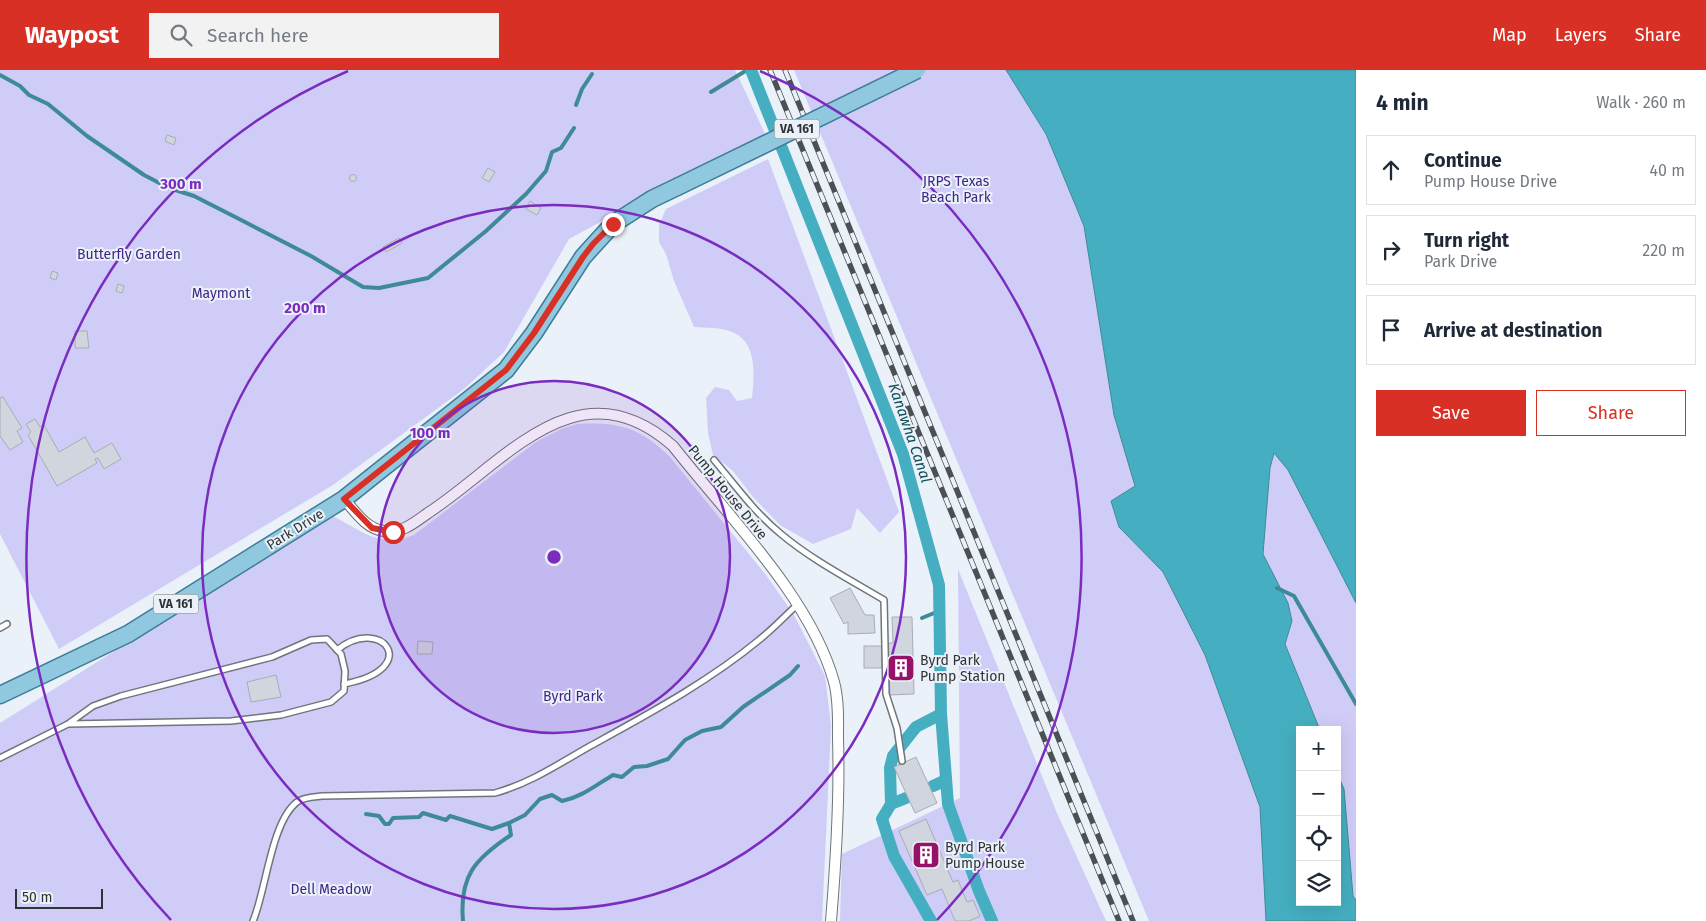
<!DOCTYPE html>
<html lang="en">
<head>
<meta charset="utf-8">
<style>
  body { margin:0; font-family:"Fira Sans",sans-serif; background:#f2f2f3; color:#1f2937 }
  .controls { position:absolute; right:15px; bottom:15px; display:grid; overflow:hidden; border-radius:0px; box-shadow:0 5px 20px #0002 }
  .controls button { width:45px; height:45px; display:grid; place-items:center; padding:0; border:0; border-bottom:1px solid #e0e1e3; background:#fff; color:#1f2937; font:25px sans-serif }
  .scale { position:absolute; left:15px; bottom:12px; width:88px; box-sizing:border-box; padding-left:5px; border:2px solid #303336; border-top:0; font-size:14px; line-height:18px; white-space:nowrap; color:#303336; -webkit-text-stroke:4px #eaf1f9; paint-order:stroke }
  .stop { position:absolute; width:15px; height:15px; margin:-11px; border:4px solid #d93025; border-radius:50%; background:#fff }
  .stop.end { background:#d93025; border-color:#fff; box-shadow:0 1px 5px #0008 }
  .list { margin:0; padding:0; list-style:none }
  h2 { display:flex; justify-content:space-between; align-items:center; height:65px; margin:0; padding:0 20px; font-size:21px }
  h2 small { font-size:16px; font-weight:400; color:#747a83 }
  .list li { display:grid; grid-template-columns:32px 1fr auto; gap:15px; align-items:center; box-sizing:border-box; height:70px; margin:0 10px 10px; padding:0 10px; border:1px solid #e0e1e3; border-radius:0px }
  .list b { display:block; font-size:19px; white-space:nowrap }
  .list p { margin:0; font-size:16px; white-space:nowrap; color:#747a83 }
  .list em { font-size:16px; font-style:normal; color:#747a83 }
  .actions { display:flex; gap:10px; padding:15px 20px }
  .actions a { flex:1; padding:11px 0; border:1px solid #d93025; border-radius:0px; text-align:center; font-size:18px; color:#d93025 }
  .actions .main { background:#d93025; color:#fff }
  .icon { flex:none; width:28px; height:28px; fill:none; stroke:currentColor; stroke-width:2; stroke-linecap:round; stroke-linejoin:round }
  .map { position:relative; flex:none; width:1356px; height:851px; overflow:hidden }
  header { display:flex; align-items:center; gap:30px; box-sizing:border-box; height:70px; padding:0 25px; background:#d93025; color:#fff }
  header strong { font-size:24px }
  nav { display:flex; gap:28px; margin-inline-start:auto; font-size:18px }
  .search { width:350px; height:45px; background:#f2f2f3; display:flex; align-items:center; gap:12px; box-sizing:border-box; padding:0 18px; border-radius:0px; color:#747a83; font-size:19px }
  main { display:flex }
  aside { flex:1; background:#fff }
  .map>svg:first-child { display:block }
  .green { fill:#cfccf7 }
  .water { fill:#45afc1; stroke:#3f8a97 }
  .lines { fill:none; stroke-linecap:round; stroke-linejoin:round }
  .stream { stroke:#3f8a97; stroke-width:4 }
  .canal { stroke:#45afc1; stroke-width:12 }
  .building { fill:#d1d5dd; stroke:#a9acb5 }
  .service-casing { stroke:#6f757c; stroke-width:8 }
  .minor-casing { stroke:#6f757c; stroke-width:12 }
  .primary-casing { stroke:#3e7c97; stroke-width:19 }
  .service { stroke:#fff; stroke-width:5 }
  .minor { stroke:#fff; stroke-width:10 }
  .primary { stroke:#90c8e0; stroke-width:16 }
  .rail-casing { stroke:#4c4f53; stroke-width:5.5 }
  .rail { stroke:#eaf1f9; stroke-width:4; stroke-dasharray:11; stroke-linecap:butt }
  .primary-bridge-casing { stroke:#3e7c97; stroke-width:19; stroke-linecap:butt }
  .primary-bridge { stroke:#90c8e0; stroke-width:16 }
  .route { stroke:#d93025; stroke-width:6 }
  .ring { fill:none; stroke:#7b2cbf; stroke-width:2.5 }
  .labels { text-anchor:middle; stroke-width:4; stroke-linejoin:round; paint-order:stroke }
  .shield { fill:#eaf1f9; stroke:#686c70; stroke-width:1 }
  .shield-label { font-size:12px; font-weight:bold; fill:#303336 }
  .park-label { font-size:14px; fill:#3f2587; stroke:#eaf1f9 }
  .street-label { font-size:14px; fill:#303336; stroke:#eaf1f9 }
  .poi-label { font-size:14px; fill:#303336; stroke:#eaf1f9; text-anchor:start }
  .water-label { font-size:15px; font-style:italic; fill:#104e58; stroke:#eaf1f9 }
  .centre { fill:#7b2cbf; stroke:#eaf1f9; stroke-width:2.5 }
  .ring-label { font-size:15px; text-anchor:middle; font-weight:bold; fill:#7b2cbf; stroke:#eaf1f9; stroke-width:4; stroke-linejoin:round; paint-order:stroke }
</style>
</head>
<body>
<header>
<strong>Waypost</strong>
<div class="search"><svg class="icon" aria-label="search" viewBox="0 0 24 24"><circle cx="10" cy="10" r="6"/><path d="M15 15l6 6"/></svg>Search here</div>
<nav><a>Map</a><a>Layers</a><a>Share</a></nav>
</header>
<main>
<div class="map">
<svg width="1356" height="851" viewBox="0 0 1356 851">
  <rect width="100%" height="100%" fill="#eaf1f9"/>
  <g class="green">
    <polygon points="0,0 735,0 769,72 655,122 569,169 504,282 464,319 333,415 59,579 0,464"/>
    <polygon points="794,0 1006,0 1046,64 1084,156 1114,345 1135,416 1111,431 1119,457 1163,502 1205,585 1262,743 1266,851 1149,851"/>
    <path d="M768,89L899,442L880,463L857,438L851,459L813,474L780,455L753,427L733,401L713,385L708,363L706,328L715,317L729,320L737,331L752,328C754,306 758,272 732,262C721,257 705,258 694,257L674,211L666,184L659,172V155L666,139Z"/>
    <path d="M577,354C619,352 639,357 670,387L766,505L794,545L825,606L831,656L822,851H0V653L331,445C361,460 379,479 414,465L536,372L561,359Z"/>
    <polygon points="1274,383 1288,400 1356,533 1356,830 1353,826 1344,719 1337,703 1337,660 1320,660 1285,573 1292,552 1262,484 1270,398"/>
    <polygon points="958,499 1057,743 1106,851 840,851 842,784 960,728"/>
  </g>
  <polygon class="water" points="1006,0 1356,0 1356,533 1288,400 1274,383 1270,398 1263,484 1288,533 1292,551 1285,574 1320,660 1300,660 1300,832 1337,832 1337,703 1344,719 1353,826 1356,830 1356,851 1266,851 1260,737 1205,585 1163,502 1119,457 1111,431 1135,416 1114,345 1084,156 1046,64"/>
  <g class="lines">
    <g class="stream">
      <polyline points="0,5 20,16 29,25 48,34 87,66 144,105 169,118 194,126 245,152 311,186 363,217 379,218 428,208 486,161 526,124 546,101 552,82 561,78 574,58"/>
      <polyline points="711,22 747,0"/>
      <polyline points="576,35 582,19 592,4"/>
      <polyline points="1277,518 1294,526 1356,634"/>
      <polyline points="922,548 939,541"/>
      <polyline points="366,744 379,746 385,754 389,754 393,748 419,747 423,743 446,750 450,746 492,759 509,753"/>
      <path d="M463,851C459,806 475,789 511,765L509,753L525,745L540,729L552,725L562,731C582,727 596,715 613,705L622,707L634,697L647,696L668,689L685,670L702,661L721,657L743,637L790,605L798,596"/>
    </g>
    <g class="canal">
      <polyline points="751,0 903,384 939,515 941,644 916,657 893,686 890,698 891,734 882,749 894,786 931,851"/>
      <polyline points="941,644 948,734 979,821 992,851"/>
      <polyline points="933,716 946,710"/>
      <polyline points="891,734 906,728"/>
    </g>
  </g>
  <g class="building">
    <polygon points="167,65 176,68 174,75 165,71"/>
    <polygon points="488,98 495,102 489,112 482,108"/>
    <circle cx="353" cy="108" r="3.5"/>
    <polygon points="530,131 541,138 537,145 526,139"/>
    <polygon points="399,168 402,173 386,182 383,177"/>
    <polygon points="52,201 58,203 56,210 50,208"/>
    <polygon points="118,214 124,216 122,223 116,221"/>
    <polygon points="75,261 87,261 89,278 75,278"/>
    <polygon points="3,327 22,358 17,361 23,372 10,380 0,366 0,328"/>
    <polygon points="35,349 40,357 44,355 59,382 85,367 94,383 112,373 121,389 104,399 98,388 95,389 97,393 57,416 28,365 31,362 26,354"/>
    <polygon points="850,518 865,545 874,545 875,563 848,564 848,552 844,554 830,528"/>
    <polygon points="892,547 912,547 914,624 890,625 888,573 893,573"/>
    <polygon points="418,571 433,572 432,584 417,584"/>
    <rect x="864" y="576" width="18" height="22"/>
    <polygon points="276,605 281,627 251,632 247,612"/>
    <polygon points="916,687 937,733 915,743 894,697"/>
    <polygon points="926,749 953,812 958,810 967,832 973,830 980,846 969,851 955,851 942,819 927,825 899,761"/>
  </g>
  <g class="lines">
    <defs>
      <g id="service">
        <path d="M714,390C735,415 755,443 781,464C812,490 849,509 884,530L886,624L897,658L902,691"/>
        <polyline points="0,558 7,554"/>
        <path d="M337,580C381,544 425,599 344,614"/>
        <polyline points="0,688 68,654 93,636 121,626 272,587 311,570 327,569 341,584 345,601 344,621 331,632 281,645 231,651 68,654"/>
        <path d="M253,851C266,821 271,752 297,732C304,727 314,727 322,726L495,723C531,713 560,693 592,675C650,643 708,612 759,570C773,559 785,546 798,534"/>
      </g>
      <path id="minor" d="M344,429C355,441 366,459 384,461C401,464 414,453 428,443C506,392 577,292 673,376C727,445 811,528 834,612C839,630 838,651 838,669C840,730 836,791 831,851"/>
      <polyline id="primary" points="0,625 128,564 344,429 506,300 534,263 583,187 613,154 652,129 677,117"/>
    </defs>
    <use href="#service" class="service-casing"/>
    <use href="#minor" class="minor-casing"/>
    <use href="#primary" class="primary-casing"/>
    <use href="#service" class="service"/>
    <use href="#minor" class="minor"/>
    <use href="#primary" class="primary"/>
    <defs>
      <g id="rail">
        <polyline points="770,0 1119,851"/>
        <polyline points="785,0 1133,851"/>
      </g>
    </defs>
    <use href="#rail" class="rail-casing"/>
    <use href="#rail" class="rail"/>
    <defs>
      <polyline id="primary-bridge" points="677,117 917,0"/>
    </defs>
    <use href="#primary-bridge" class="primary-bridge-casing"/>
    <use href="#primary-bridge" class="primary-bridge"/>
  </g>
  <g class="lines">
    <polyline class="route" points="393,462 372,458 344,429 506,300 534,263 583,187 593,174 613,154"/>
  </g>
  <circle cx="554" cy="487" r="176" fill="#7b2cbf" fill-opacity=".12"/>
  <g class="ring">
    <circle cx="554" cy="487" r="176"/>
    <circle cx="554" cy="487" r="352"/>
    <path d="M171 850A528 528 0 0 1 348 1M760 1A528 528 0 0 1 937 850"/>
  </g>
  <defs>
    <symbol id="building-square" viewBox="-11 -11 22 22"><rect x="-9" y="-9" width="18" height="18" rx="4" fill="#961269" stroke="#eaf1f9"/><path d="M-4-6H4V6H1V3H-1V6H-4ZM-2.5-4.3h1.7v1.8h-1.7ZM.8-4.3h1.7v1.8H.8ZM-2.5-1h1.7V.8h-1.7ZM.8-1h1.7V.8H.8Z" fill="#fff"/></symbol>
  </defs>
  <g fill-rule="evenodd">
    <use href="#building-square" x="885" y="582" width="32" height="32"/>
    <use href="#building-square" x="910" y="769" width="32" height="32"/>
  </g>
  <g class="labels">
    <g class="shield">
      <rect x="774.5" y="49.5" width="45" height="19" rx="4"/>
      <rect x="153.5" y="524.5" width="45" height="19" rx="4"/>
    </g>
    <g class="shield-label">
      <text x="797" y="63">VA 161</text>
      <text x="176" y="538">VA 161</text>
    </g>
    <g class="park-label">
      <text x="956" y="116">JRPS Texas<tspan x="956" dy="16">Beach Park</tspan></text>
      <text x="129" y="189">Butterfly Garden</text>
      <text x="221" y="228">Maymont</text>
      <text x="573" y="631">Byrd Park</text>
      <text x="331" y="824">Dell Meadow</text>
    </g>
    <g class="street-label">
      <text transform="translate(728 422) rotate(51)" y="5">Pump House Drive</text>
      <text transform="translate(295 459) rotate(-32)" y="5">Park Drive</text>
    </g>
    <g class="poi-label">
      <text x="920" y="595">Byrd Park<tspan x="920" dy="16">Pump Station</tspan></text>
      <text x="945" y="782">Byrd Park<tspan x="945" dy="16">Pump House</tspan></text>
    </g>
    <g class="water-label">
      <text transform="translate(910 363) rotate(71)" y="5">Kanawha Canal</text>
    </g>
  </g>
  <circle cx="554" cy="487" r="8" class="centre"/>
  <g class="ring-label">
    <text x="181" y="119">300 m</text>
    <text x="305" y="243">200 m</text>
    <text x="430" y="368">100 m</text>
  </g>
</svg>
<div class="controls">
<button>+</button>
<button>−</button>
<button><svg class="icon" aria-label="locate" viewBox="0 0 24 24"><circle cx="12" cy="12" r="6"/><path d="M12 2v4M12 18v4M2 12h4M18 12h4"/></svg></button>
<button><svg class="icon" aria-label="layers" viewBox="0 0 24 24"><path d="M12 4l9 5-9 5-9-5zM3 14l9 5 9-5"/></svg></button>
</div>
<div class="scale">50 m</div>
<div class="stop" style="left:393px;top:462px"></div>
<div class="stop end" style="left:613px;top:154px"></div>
</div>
<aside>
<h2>4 min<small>Walk · 260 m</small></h2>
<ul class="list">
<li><svg class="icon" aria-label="ahead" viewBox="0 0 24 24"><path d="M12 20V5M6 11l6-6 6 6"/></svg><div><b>Continue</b><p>Pump House Drive</p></div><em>40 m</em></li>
<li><svg class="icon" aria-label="right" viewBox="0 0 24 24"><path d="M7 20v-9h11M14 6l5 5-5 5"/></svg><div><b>Turn right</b><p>Park Drive</p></div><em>220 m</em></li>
<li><svg class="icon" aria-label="arrive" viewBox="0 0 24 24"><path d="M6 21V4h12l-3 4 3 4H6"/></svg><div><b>Arrive at destination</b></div></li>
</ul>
<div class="actions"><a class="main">Save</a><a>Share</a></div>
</aside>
</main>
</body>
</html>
